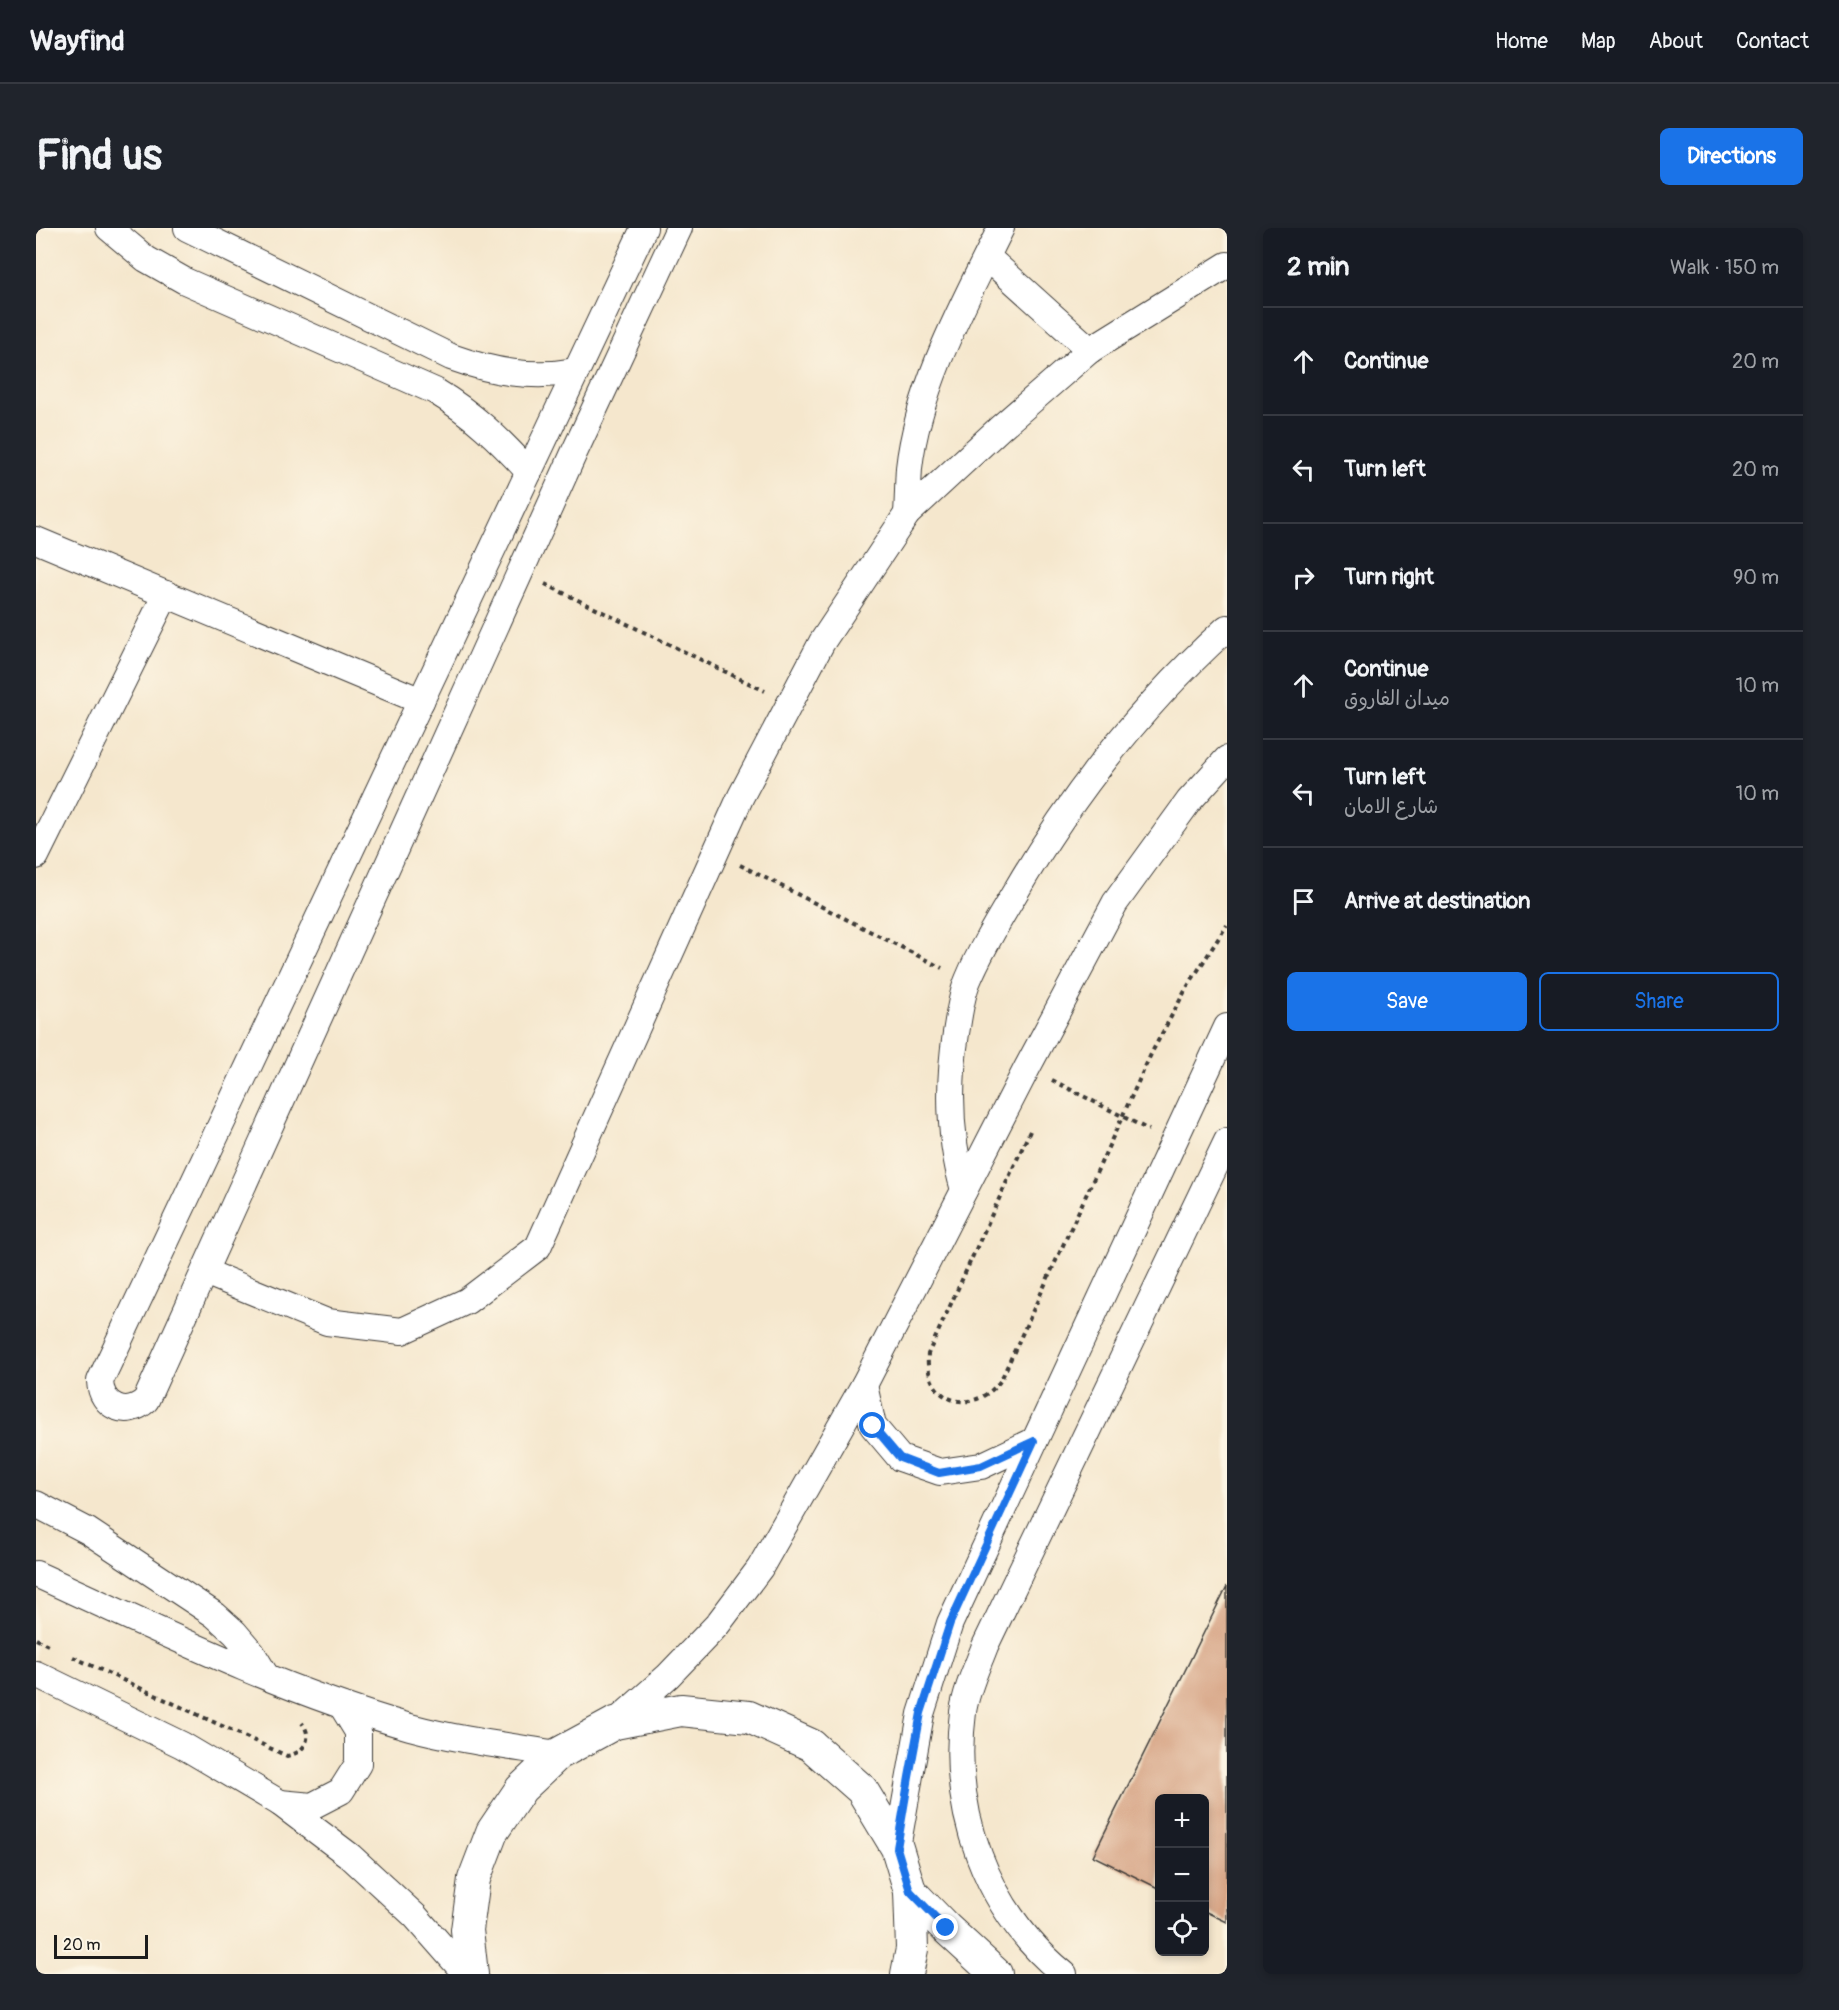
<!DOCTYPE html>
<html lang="en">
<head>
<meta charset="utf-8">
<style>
  body { margin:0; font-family:Pangolin,"Playpen Sans Arabic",sans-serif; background:#20242c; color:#f1f3f6 }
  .controls { position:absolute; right:18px; bottom:18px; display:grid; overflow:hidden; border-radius:9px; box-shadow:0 3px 9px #0003 }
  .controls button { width:54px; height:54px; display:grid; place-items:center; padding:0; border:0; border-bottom:2px solid #363941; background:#171b24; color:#f1f3f6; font:30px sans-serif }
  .scale { position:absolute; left:18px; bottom:15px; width:94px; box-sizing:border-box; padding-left:6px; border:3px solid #1c1c1c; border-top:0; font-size:16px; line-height:21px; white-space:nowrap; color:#1c1c1c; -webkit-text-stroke:4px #fcf5e5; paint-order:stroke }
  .stop { position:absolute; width:18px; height:18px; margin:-14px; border:4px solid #1a73e8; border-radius:50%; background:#fff }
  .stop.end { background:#1a73e8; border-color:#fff; box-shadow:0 2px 6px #0008 }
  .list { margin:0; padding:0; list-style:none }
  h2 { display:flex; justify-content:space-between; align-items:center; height:78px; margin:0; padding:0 24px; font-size:26px }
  h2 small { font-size:20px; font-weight:400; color:#9ea1a6 }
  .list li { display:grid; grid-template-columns:39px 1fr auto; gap:18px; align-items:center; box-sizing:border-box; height:108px; padding:0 24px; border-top:2px solid #363941 }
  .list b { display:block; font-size:22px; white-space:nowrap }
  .list p { margin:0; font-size:20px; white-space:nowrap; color:#9ea1a6 }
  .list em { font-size:20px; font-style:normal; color:#9ea1a6 }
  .actions { display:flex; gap:12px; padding:18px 24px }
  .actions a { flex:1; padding:14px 0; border:2px solid #1a73e8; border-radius:9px; text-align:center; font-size:21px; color:#1a73e8 }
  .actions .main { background:#1a73e8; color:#fff }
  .icon { flex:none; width:33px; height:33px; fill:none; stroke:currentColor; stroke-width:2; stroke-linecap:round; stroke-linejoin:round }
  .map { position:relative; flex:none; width:1191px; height:1746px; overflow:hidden; border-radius:9px }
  header { display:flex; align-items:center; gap:36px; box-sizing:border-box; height:84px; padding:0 30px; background:#171b24; border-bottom:2px solid #363941 }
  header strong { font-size:28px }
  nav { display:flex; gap:33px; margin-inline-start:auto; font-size:21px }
  .intro { display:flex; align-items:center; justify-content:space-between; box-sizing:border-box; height:144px; padding:0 36px }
  h1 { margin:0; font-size:42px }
  .button { padding:15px 27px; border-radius:9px; background:#1a73e8; color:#fff; font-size:21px; font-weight:700 }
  main { display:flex; gap:36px; padding:0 36px }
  aside { flex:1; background:#171b24; border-radius:9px; box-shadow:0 3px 9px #0003 }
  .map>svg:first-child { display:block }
  .building { fill:#d6a383 }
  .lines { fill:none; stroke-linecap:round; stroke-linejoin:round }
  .minor-casing { stroke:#3d3a37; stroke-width:28 }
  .tertiary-casing { stroke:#3d3a37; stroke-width:34 }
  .path { stroke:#3d3a37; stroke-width:4; stroke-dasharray:4.5 4.5; stroke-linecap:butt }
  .minor { stroke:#fff; stroke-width:26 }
  .tertiary { stroke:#fff; stroke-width:32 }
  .route { stroke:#1a73e8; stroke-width:8 }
</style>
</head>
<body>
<header>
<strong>Wayfind</strong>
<nav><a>Home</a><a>Map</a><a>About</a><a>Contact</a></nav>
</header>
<div class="intro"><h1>Find us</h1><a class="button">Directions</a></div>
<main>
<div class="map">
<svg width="1191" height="1746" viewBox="0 0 1191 1746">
  <rect width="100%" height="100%" fill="#fcf5e5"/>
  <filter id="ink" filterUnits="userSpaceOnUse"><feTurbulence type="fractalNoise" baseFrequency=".0167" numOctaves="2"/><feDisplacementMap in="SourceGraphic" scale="12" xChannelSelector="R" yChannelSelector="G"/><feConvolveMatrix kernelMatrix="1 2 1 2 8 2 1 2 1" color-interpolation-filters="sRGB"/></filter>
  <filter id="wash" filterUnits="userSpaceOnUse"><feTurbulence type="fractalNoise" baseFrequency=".008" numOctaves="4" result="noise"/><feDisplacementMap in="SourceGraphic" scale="24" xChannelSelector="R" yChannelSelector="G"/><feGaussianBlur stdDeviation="1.35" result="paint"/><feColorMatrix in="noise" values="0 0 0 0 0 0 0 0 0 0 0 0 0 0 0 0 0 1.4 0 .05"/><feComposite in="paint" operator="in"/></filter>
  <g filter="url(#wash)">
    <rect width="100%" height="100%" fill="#f5e7cd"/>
    <g id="blocks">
      <polygon class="building" points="1191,1358 1191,1694 1168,1683 1168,1570 1124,1570 1124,1661 1057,1628"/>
    </g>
  </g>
  <g filter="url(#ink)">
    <use href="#blocks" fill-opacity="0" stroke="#3d3a37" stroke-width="1.5"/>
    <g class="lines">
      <defs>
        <g id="minor">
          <path d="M73,0L110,31L149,53L399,163C437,186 463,211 493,244"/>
          <path d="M151,0L415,129C457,144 496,151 540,143"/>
          <path d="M608,0L64,1153C65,1179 91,1190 110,1172L538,225L643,0"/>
          <polyline points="951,29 1054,122"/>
          <path d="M871,286C872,271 872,255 873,240C882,158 929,73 965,0"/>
          <polyline points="0,312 385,473"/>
          <polyline points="0,628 130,366"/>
          <path d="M928,962C913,911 912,858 920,805C923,788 925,768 932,752C944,723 961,695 977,668C1034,569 1106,477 1191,400"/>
          <polyline points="169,1044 291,1094 366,1103 431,1073 502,1019 705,568 786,414 871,286 964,200 1054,122 1191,37"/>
          <polyline points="828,1157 837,1198 864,1230 904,1244 945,1238 998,1213"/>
          <polyline points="0,1276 52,1303 179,1387 199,1405 216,1425 230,1448"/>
          <path d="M0,1346C122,1402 244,1462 374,1499C422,1512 472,1518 522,1526"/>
          <polyline points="0,1446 146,1517 244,1575 314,1628 379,1688 430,1746"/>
          <polyline points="579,1495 632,1448 681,1397 724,1340 828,1157 991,840 1079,675 1153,573 1191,531"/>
          <polyline points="244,1575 276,1578 305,1563 322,1536 322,1504 306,1478"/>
          <polyline points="861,1620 885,1486 914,1395 1191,799"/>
          <path d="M1028,1746C950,1683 914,1582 927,1484C930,1462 941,1439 949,1418L1191,913"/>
        </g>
        <g id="tertiary">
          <polyline points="874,1663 910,1700 960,1746"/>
          <polyline points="436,1746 431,1702 438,1651 456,1604 485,1561 522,1526 579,1495 645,1482 713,1489 775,1517 826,1562 861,1620 874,1663 876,1721 871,1746"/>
        </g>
      </defs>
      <use href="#minor" class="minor-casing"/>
      <use href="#tertiary" class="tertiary-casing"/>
      <g class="path">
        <polyline points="509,356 729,463"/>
        <polyline points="704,637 906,740"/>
        <polyline points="1016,852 1113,902"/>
        <path d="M994,903L892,1126C888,1175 937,1190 965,1152L1116,824L1150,761L1191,697"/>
        <polyline points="0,1411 14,1418"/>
        <path d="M37,1429L251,1528C268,1525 278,1510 266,1495"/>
      </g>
      <use href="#minor" class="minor"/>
      <use href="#tertiary" class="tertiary"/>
    </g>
  </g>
  <g class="lines" filter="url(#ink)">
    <polyline class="route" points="837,1198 864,1230 903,1245 945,1238 998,1213 914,1395 885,1485 873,1549 861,1620 874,1663 910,1700"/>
  </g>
</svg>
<div class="controls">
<button>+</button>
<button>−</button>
<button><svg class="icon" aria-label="locate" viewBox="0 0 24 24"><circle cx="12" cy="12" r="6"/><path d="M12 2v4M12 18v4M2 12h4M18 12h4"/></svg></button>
</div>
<div class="scale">20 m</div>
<div class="stop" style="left:837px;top:1198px"></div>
<div class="stop end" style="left:910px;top:1700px"></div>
</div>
<aside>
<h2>2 min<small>Walk · 150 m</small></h2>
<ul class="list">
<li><svg class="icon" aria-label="ahead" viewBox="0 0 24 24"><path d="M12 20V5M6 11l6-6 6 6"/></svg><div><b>Continue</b></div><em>20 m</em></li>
<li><svg class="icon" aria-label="left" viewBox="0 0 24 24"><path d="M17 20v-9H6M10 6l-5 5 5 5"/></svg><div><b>Turn left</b></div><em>20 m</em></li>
<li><svg class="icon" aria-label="right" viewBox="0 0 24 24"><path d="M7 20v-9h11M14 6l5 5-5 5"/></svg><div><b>Turn right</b></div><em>90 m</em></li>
<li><svg class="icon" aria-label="ahead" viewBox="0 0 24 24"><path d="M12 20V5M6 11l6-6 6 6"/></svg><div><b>Continue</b><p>ميدان الفاروق</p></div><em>10 m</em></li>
<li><svg class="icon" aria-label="left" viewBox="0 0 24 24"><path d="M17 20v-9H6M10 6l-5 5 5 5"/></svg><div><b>Turn left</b><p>شارع الامان</p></div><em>10 m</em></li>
<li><svg class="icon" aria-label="arrive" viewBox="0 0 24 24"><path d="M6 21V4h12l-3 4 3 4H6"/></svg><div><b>Arrive at destination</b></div></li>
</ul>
<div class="actions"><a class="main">Save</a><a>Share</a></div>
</aside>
</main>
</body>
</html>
